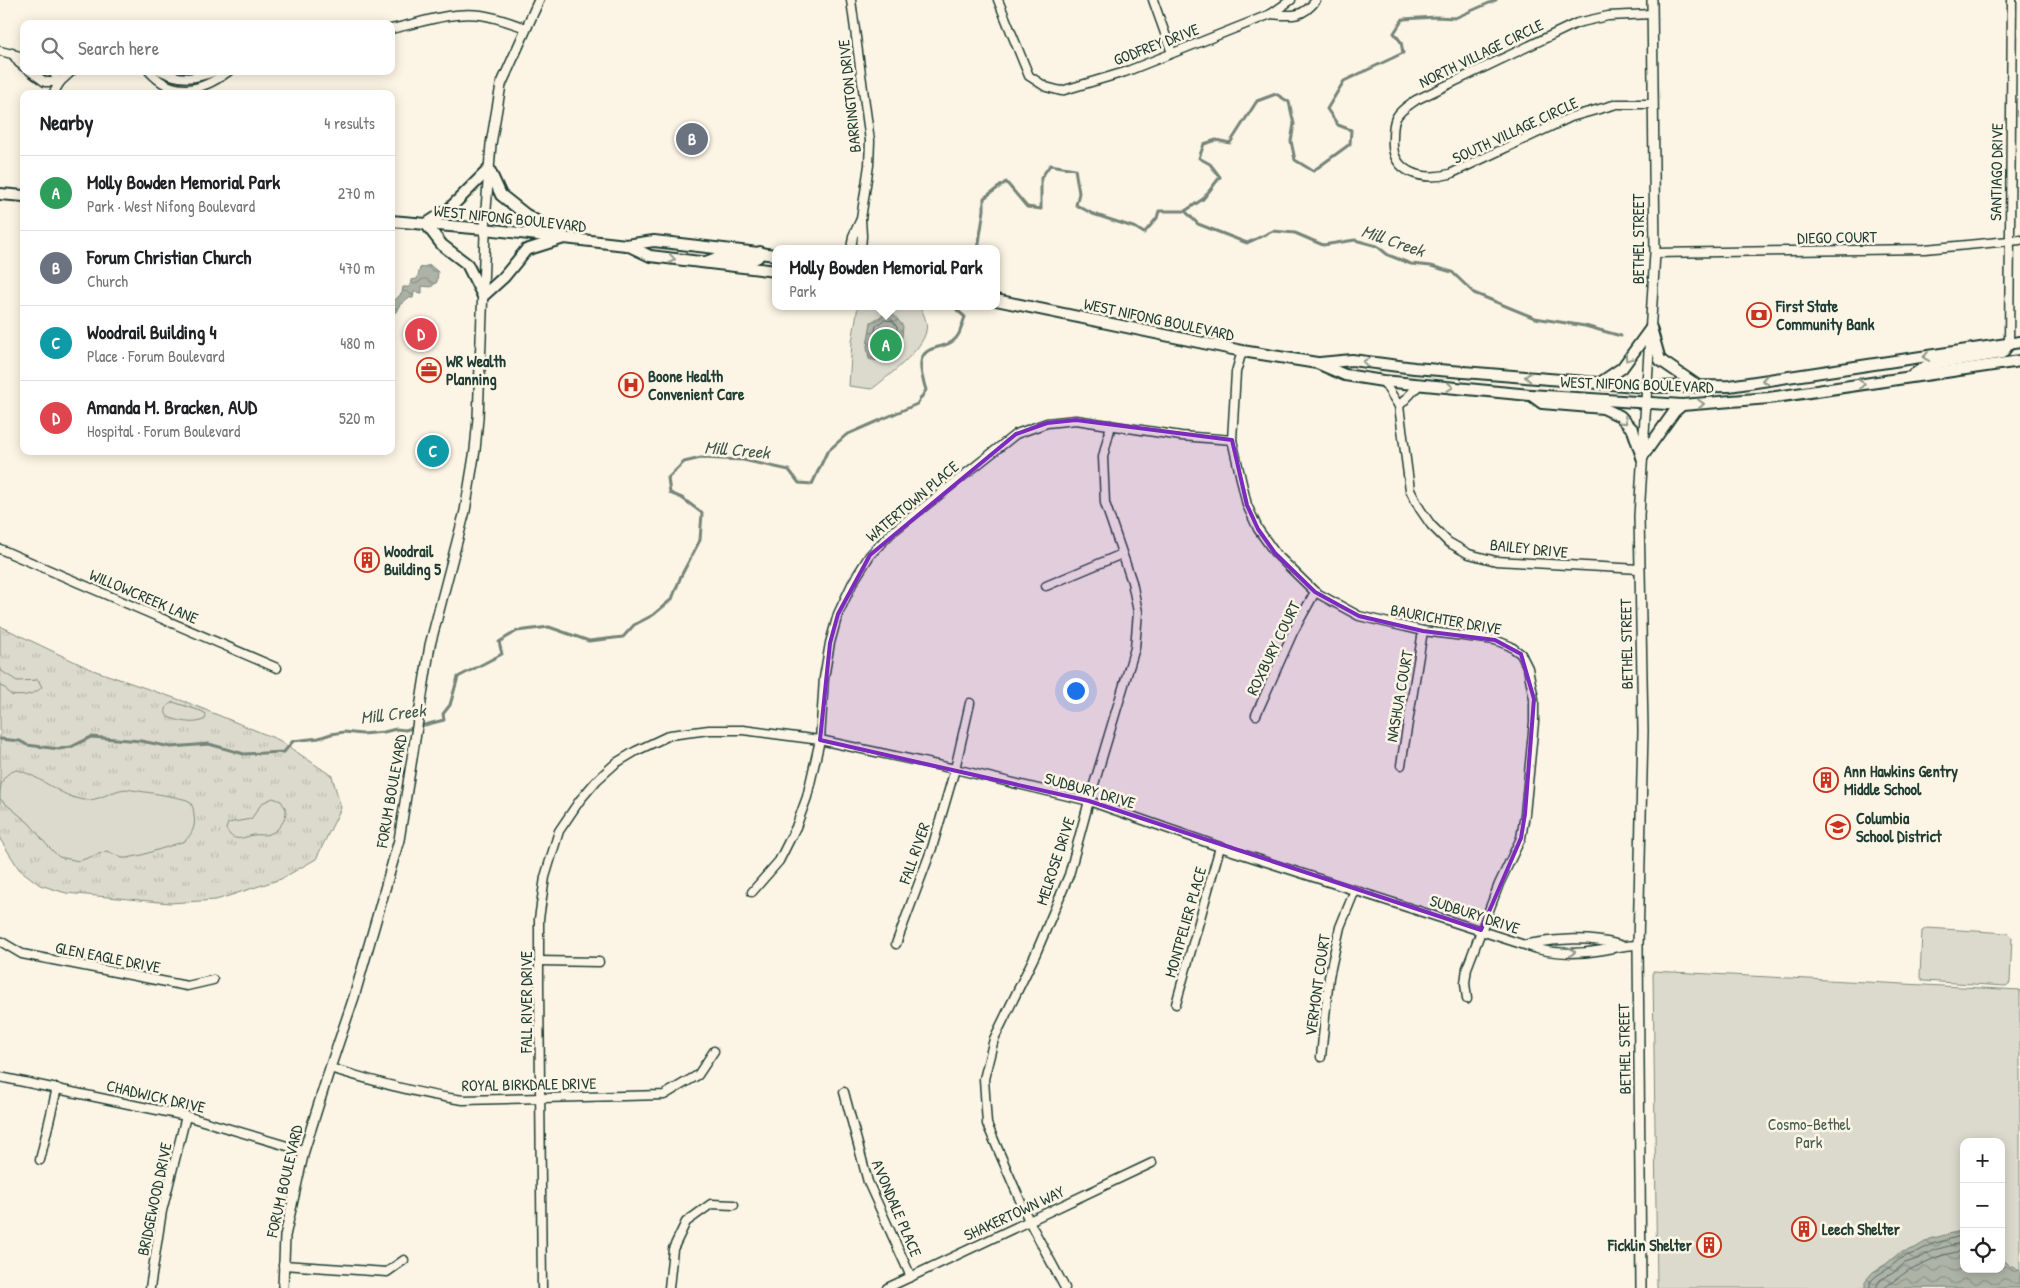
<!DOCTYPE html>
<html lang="en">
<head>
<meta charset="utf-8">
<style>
  body { margin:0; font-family:"Patrick Hand",sans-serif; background:#f2f2f2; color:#202124 }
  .controls { position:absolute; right:15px; bottom:15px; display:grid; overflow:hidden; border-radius:10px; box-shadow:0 2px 12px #0003 }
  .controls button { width:45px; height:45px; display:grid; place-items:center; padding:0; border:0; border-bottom:1px solid #e0e0e0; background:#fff; color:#202124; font:25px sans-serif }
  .you { position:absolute; left:1075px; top:690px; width:18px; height:18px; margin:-12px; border:4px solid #fff; border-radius:50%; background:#1a73e8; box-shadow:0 0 0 8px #1a73e833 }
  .badge { display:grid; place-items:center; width:32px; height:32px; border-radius:50%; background:#2563eb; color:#fff; font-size:16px; font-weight:700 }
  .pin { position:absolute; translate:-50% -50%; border:2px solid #fff; box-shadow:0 1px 5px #0006 }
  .popup { position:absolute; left:772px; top:245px; width:228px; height:65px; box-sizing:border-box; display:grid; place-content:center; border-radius:10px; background:#fff; filter:drop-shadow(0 1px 4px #0005); font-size:16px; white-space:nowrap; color:#757577 }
  .popup b { font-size:19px; color:#202124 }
  .popup::after { content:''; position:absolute; left:50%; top:100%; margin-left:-10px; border:10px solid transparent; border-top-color:#fff }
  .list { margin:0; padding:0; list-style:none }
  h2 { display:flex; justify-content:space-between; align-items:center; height:65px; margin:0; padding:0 20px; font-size:21px }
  h2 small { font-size:16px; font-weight:400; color:#757577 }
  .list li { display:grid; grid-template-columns:32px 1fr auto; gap:15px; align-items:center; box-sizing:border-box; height:75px; padding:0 20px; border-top:1px solid #e0e0e0 }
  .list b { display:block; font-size:19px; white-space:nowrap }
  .list p { margin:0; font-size:16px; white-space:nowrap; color:#757577 }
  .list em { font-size:16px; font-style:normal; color:#757577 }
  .icon { flex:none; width:28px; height:28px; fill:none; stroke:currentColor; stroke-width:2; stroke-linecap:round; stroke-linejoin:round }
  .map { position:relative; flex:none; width:2020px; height:1288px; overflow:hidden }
  .search { position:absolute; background:#fff; box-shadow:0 2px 12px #0003; left:20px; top:20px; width:375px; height:55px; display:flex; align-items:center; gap:12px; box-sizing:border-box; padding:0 18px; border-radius:10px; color:#757577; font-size:19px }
  .panel { position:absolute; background:#fff; box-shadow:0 2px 12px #0003; left:20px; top:90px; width:375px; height:365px; border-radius:10px }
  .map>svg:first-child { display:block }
  .grass { fill:url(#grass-tufts); stroke:#7e8c80 }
  .park { fill:#dcdacc; stroke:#7e8c80; fill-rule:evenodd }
  .water { fill:url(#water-waves); stroke:#758479 }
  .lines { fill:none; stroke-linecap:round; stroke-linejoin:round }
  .shore { stroke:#586c62; stroke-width:1 }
  .stream { stroke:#758479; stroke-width:3 }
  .minor-casing { stroke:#1f3d34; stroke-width:11 }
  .tertiary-casing { stroke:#1f3d34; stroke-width:12 }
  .secondary-casing { stroke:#1f3d34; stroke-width:14 }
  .minor { stroke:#fcf5e5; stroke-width:8 }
  .tertiary { stroke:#fcf5e5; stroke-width:9 }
  .secondary { stroke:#fcf5e5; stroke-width:10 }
  .oneway { stroke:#8e998c }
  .marked { fill:#7b2cbf; fill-opacity:0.2; stroke:#7b2cbf; stroke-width:4; stroke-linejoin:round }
  .labels { text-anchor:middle; stroke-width:5; stroke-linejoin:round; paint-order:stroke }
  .street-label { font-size:16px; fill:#1f3d34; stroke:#fcf5e5 }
  .poi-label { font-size:16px; font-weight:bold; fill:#1f3d34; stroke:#fcf5e5; text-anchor:start }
  .park-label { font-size:16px; fill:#455c52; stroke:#fcf5e5 }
  .water-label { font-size:18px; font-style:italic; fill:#435a51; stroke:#fcf5e5 }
</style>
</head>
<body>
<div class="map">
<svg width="2020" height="1288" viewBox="0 0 2020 1288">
  <defs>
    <pattern id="grass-tufts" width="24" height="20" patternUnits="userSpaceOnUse" patternTransform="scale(1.25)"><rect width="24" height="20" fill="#dcdacc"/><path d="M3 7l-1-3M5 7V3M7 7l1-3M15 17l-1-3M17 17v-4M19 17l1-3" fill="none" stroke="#bcbcb0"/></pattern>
    <pattern id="water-waves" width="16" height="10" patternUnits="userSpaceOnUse" patternTransform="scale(1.25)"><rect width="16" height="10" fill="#aeb3a7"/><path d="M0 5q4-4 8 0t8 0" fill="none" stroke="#8d9389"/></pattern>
  </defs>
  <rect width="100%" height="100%" fill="#fcf5e5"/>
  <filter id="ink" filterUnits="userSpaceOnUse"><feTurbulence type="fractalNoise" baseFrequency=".02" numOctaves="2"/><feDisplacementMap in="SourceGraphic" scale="10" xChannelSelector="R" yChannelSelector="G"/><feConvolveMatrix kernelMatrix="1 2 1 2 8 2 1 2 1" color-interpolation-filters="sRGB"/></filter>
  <g filter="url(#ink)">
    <polygon class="grass" points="0,626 90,669 186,702 279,740 332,776 341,808 316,859 281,879 216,900 170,903 66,893 40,885 19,869 0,839"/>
    <g class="park">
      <path d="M858,306H915L921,308C924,316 928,323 926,331C923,350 887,377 872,389L849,386L852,342Z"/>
      <path d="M0,670L17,681L38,680L42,687C34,695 22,697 11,695L5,688L0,686Z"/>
      <path d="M173,702L201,711L205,713L206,718C197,726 178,721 168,717C163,711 167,705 173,702Z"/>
      <path d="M17,770C40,775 65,801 89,800C102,799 113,790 126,789C137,791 183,797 189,801C193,805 194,811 194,816C196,826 192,834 185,841L142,855L127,858H122L107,851L79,861L59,857L46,844L30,824L0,799C0,785 1,774 17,770Z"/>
      <path d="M273,798L281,801L286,809C287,819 279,831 269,834C264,836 259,834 253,835C242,838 233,843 226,829L228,823L251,819L262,803Z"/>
      <polygon points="1927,928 2008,933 2012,937 2010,983 2006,986 1923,981 1920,977 1922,931"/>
      <path d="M1653,971L2020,990V1288H1657ZM1964,1142H2001V1269H1964Z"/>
    </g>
    <g class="water">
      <polygon points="430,265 438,272 437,282 431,287 422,286 422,293 414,292 413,298 408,298 399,306 396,312 391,313 391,300 395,300 402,293 403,287 410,287 411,280 417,279 420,268"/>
      <path d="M883,315H894L903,326L902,337C899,339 894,341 891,344C882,354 889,365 869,359L867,346L871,322Z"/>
      <polygon points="1964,1230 1964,1269 2001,1269 2001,1257 2010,1266 2020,1271 2020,1288 1865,1288 1865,1281 1873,1272 1886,1264 1899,1253 1915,1248 1930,1239"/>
    </g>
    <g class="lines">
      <g class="shore">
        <polygon points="884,320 893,321 897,327 897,333 888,340 881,355 877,356 874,354 872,346 876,326"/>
        <polyline points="1870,1288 1870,1282 1876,1276 1889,1268 1901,1258 1917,1252 1932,1244 1964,1235"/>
        <polyline points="1876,1288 1880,1280 1893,1273 1905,1263 1920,1258 1934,1250 1964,1242"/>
        <polyline points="1884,1288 1909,1270 1937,1257 1964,1250"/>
      </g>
      <g class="stream">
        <polyline points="1185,211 1203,199 1220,177 1210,164 1199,158 1204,144 1216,140 1230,143 1257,101 1276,94 1289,102 1294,124 1291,141 1295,160 1313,171 1350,144 1351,130 1338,125 1327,109 1344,81 1403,53 1401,42 1394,33 1403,19 1436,17 1455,18 1496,0"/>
        <polyline points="978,249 984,210 984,198 1006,182 1027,207 1041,209 1041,178 1050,165 1075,169 1079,193 1076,205 1093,214 1136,228 1144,233 1157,218 1159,211 1185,211 1198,224 1247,243 1273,231 1295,233 1323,245 1355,240 1377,246 1388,255 1411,264 1431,266 1452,272 1474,293 1535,318 1585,326 1621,336"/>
        <path d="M0,739L20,741L27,745L59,749L71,747L91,737L141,741L171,747L209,744L244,754L284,752L293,741L319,738L331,734L344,732L362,734L384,732L396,729L405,730L444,720L443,714L450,705L458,677L502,654L499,642L517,631L549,627L589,641L623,637L634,625L653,615L672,599L681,576L700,540L702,513L682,498L670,493L668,478L684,462L701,458L721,459L743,460L789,470L799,483L812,484L827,452L846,435L917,404L926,390C921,374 914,353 935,348C941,346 949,345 953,341C961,335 961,326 965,317L957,310"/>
      </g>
      <defs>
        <g id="minor">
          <polyline points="851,0 870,141 869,165 861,219 862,236 861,249"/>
          <polyline points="998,0 1029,76 1046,87 1061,91 1125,72 1271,14 1291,0"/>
          <polyline points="1153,0 1172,53"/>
          <path d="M1271,14C1291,16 1303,18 1316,0"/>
          <path d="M1652,14L1608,16L1577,23L1416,100C1409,105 1400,110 1396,118C1393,124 1393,132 1393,138C1390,173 1422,181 1450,174L1571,117L1617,104H1653"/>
          <path d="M391,29C420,23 451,11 481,15C496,17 511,23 526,28"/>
          <polyline points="0,51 24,57"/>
          <polyline points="12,53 19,63 24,67"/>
          <polyline points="30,71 45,82 60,82"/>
          <polyline points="52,71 60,82"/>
          <path d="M149,71C174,99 202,91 229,71"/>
          <path d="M161,71C181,81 195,79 216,71"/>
          <polyline points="53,94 60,82 72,71"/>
          <polyline points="851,249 853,236 860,221"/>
          <polyline points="1655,253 1925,249 2020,240"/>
          <polyline points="2009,344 2012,0"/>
          <polyline points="1242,351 1236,372 1232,440 1247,505 1258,529 1275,553 1315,592 1359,616 1423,631 1495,640 1510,646 1521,654 1528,668 1534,699 1534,722 1525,814 1521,838 1499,884 1467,968 1465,983 1467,999"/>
          <polyline points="1383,381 1399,406 1410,490 1420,509 1431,525 1448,542 1469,554 1496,561 1639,569"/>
          <polyline points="1399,406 1420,384"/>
          <polyline points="0,549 277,668"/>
          <polyline points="1046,586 1122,554"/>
          <polyline points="1256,715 1293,632 1315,592"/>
          <polyline points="1401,765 1423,631"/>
          <polyline points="752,892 779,861 796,827 807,797 820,740 824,678 830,643 838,614 853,582 870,555 891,533 1016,434 1047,423 1076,420 1181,436 1232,440"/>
          <polyline points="0,941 22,954 187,986 213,980"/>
          <polyline points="896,944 932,848 955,769 970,703"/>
          <path d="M1528,944C1559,939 1588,936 1620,945"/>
          <polyline points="539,961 599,962"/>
          <polyline points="1176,1004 1220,847"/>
          <polyline points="1321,1057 1329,977 1340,927 1355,890"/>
          <path d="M330,1068C374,1081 417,1094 463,1100L664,1095L698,1075L714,1051"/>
          <polyline points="0,1077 186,1116 304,1151"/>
          <polyline points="844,1092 868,1182 911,1277"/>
          <polyline points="40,1160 57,1088"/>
          <polyline points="283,1265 387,1272 404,1260"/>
          <polyline points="150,1288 162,1211 186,1116"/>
          <path d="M542,1288L539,985V919L545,877L559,831L580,800L597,780L616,763L636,751L670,735L709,730H743L820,740L955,769L1089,801L1220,847L1537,949C1558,954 1581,954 1603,950C1615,948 1625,945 1638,945"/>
          <polyline points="669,1288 673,1249 686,1222 711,1204 734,1205"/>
          <polyline points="887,1288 1152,1163"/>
          <polyline points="1065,1288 1029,1221 987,1124 984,1079 994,1039 1036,953 1069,875 1089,801 1135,648 1138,612 1132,582 1105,503 1103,457 1111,425"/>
        </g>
        <g id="tertiary">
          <polyline points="283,1288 285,1236 304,1151 330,1068 354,997 399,840 430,645 465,511 475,450 478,418 486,209 491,144 501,85 539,0"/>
          <polyline points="1641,1288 1638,945 1643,731 1639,516 1655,253 1652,0"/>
        </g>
        <g id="secondary">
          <polygon points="489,169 501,195 525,214 564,238 526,250 504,277 483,296 467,264 442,245 426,224 449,209"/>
          <polyline points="0,194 24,196"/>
          <polyline points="391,221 485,229 626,245 654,241 776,255"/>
          <polyline points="627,245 650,256 776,271"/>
          <polyline points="706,262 722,256 754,259 758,257 760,252"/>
          <polyline points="996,300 1242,351 1317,363 1345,375 1383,381 1530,395 1682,405 1769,398 2020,361"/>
          <polyline points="1651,328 1660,360 1698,386"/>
          <polyline points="1320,363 1352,360 1414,368 1648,387 1729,386 2020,342"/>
          <polyline points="1913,375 1928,365 2002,353 2009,344"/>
          <polyline points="1600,383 1622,368 1651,328"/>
          <polyline points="1531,395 1542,403 1603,408 1620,416 1633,430 1642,457"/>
          <polyline points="1642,457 1674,412 1682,405"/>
        </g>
      </defs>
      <use href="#minor" class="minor-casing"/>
      <use href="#tertiary" class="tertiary-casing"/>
      <use href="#secondary" class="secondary-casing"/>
      <use href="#minor" class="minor"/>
      <use href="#tertiary" class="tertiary"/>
      <use href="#secondary" class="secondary"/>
    </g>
    <defs><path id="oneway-chevron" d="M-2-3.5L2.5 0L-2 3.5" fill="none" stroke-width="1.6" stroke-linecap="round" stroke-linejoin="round" transform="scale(1.25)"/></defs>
    <g class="oneway">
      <use href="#oneway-chevron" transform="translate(672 259) rotate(7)"/>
      <use href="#oneway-chevron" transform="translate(1926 357) rotate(172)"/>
      <use href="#oneway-chevron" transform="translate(1628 358) rotate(124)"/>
      <use href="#oneway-chevron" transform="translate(1366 362) rotate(-173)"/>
      <use href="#oneway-chevron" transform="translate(1528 377) rotate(-176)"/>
      <use href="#oneway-chevron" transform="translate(1765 380) rotate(172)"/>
      <use href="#oneway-chevron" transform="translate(1862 384) rotate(-8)"/>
      <use href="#oneway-chevron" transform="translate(1450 387) rotate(5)"/>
      <use href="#oneway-chevron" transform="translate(1701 404) rotate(-3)"/>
      <use href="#oneway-chevron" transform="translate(1624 421) rotate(43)"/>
      <use href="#oneway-chevron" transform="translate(1572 952) rotate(-2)"/>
    </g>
  </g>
  <path class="marked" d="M1076,420L1232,440L1247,505L1258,529L1275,553L1315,592L1359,616L1423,631L1495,640L1521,654L1534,699L1525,814L1521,838L1481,930L1089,801L820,740L830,643L838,614L870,555L1016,434L1047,423Z"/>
  <defs>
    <symbol id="bank-ring" viewBox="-11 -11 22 22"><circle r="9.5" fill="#fcf5e5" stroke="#c8321e" stroke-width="1.5"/><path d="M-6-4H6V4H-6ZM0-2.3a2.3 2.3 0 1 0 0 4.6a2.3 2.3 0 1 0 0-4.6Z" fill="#c8321e"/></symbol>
    <symbol id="office-ring" viewBox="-11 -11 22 22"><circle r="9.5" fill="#fcf5e5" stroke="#c8321e" stroke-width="1.5"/><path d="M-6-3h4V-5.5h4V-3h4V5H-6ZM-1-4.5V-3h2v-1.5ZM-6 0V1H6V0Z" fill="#c8321e"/></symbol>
    <symbol id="hospital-ring" viewBox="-11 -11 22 22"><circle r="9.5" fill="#fcf5e5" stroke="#c8321e" stroke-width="1.5"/><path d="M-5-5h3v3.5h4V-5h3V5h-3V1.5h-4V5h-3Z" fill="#c8321e"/></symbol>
    <symbol id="building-ring" viewBox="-11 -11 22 22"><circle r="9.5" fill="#fcf5e5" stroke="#c8321e" stroke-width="1.5"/><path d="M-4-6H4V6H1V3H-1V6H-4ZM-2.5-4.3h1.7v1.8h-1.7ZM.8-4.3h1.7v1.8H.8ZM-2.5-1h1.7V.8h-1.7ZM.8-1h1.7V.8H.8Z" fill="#c8321e"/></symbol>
    <symbol id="school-ring" viewBox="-11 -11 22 22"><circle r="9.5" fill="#fcf5e5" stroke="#c8321e" stroke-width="1.5"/><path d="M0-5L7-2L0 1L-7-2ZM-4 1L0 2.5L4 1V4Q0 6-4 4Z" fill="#c8321e"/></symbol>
  </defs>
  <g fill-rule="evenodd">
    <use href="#bank-ring" x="1745" y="301" width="28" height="28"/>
    <use href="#office-ring" x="415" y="356" width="28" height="28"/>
    <use href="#hospital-ring" x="617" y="371" width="28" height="28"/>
    <use href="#building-ring" x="353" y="546" width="28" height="28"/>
    <use href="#building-ring" x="1812" y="766" width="28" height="28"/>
    <use href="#school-ring" x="1824" y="813" width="28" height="28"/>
    <use href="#building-ring" x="1790" y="1215" width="28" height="28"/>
    <use href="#building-ring" x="1695" y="1231" width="28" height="28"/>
  </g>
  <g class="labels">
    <g class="street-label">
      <text transform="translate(1156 44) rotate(-21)" y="6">GODFREY DRIVE</text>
      <text transform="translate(1481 53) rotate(-26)" y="6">NORTH VILLAGE CIRCLE</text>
      <text transform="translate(849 96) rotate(-96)" y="6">BARRINGTON DRIVE</text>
      <text transform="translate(1515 130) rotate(-25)" y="6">SOUTH VILLAGE CIRCLE</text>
      <text transform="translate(1996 172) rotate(-89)" y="6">SANTIAGO DRIVE</text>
      <text transform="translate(510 218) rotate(6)" y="6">WEST NIFONG BOULEVARD</text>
      <text transform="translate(1837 237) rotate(-1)" y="6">DIEGO COURT</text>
      <text transform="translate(1638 239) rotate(-90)" y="6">BETHEL STREET</text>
      <text transform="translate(1159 319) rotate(12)" y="6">WEST NIFONG BOULEVARD</text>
      <text transform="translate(1637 384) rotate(2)" y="6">WEST NIFONG BOULEVARD</text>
      <text transform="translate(912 501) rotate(-40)" y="6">WATERTOWN PLACE</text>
      <text transform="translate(1529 548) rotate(6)" y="6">BAILEY DRIVE</text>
      <text transform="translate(144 596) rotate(23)" y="6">WILLOWCREEK LANE</text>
      <text transform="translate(1446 619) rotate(10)" y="6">BAURICHTER DRIVE</text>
      <text transform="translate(1626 644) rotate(-91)" y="6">BETHEL STREET</text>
      <text transform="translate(1273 648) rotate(-64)" y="6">ROXBURY COURT</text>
      <text transform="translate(1399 696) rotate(-80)" y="6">NASHUA COURT</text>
      <text transform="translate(1090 790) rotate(16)" y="6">SUDBURY DRIVE</text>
      <text transform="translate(391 791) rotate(-80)" y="6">FORUM BOULEVARD</text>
      <text transform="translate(914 853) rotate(-71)" y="6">FALL RIVER</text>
      <text transform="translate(1055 861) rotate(-72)" y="6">MELROSE DRIVE</text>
      <text transform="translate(1475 914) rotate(18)" y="6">SUDBURY DRIVE</text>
      <text transform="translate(1185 922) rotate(-74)" y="6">MONTPELIER PLACE</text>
      <text transform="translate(108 957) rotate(11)" y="6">GLEN EAGLE DRIVE</text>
      <text transform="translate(1317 985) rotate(-82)" y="6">VERMONT COURT</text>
      <text transform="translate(526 1002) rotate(-90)" y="6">FALL RIVER DRIVE</text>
      <text transform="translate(1624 1049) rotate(-91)" y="6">BETHEL STREET</text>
      <text transform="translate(529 1084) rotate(-1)" y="6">ROYAL BIRKDALE DRIVE</text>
      <text transform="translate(156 1096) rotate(13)" y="6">CHADWICK DRIVE</text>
      <text transform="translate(284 1181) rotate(-77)" y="6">FORUM BOULEVARD</text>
      <text transform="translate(154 1199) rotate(-78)" y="6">BRIDGEWOOD DRIVE</text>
      <text transform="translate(897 1208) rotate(67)" y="6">AVONDALE PLACE</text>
      <text transform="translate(1014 1213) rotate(-25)" y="6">SHAKERTOWN WAY</text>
    </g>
    <g class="poi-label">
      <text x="1776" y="312">First State<tspan x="1776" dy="18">Community Bank</tspan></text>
      <text x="446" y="367">WR Wealth<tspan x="446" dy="18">Planning</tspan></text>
      <text x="648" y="382">Boone Health<tspan x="648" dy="18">Convenient Care</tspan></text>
      <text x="384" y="557">Woodrail<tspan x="384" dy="18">Building 5</tspan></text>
      <text x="1844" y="777">Ann Hawkins Gentry<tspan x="1844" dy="18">Middle School</tspan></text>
      <text x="1856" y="824">Columbia<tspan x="1856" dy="18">School District</tspan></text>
      <text x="1822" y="1235">Leech Shelter</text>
      <text x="1692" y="1251" text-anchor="end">Ficklin Shelter</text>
    </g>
    <g class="park-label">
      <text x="1809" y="1130">Cosmo-Bethel<tspan x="1809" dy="18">Park</tspan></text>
    </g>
    <g class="water-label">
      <text transform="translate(1393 241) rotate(19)" y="6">Mill Creek</text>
      <text transform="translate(737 450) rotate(5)" y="6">Mill Creek</text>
      <text transform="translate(393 714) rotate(-7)" y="6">Mill Creek</text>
    </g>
  </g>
</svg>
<div class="controls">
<button>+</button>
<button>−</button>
<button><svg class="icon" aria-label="locate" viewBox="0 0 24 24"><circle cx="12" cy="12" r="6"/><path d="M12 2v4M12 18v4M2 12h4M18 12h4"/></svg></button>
</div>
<div class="you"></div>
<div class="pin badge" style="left:886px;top:345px;background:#2e9e5b">A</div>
<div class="popup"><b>Molly Bowden Memorial Park</b>Park</div>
<div class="pin badge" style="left:692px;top:139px;background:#6b7280">B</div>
<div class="pin badge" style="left:433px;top:451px;background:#0f9aa8">C</div>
<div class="pin badge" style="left:421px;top:334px;background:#e0444e">D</div>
<div class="search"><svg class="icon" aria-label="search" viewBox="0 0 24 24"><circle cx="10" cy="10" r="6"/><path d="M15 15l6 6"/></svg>Search here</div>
<section class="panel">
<h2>Nearby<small>4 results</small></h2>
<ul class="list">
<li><span class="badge" style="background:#2e9e5b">A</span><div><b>Molly Bowden Memorial Park</b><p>Park · West Nifong Boulevard</p></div><em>270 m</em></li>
<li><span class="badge" style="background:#6b7280">B</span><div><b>Forum Christian Church</b><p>Church</p></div><em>470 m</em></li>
<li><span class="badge" style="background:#0f9aa8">C</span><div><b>Woodrail Building 4</b><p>Place · Forum Boulevard</p></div><em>480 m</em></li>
<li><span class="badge" style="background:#e0444e">D</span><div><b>Amanda M. Bracken, AUD</b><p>Hospital · Forum Boulevard</p></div><em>520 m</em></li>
</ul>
</section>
</div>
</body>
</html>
